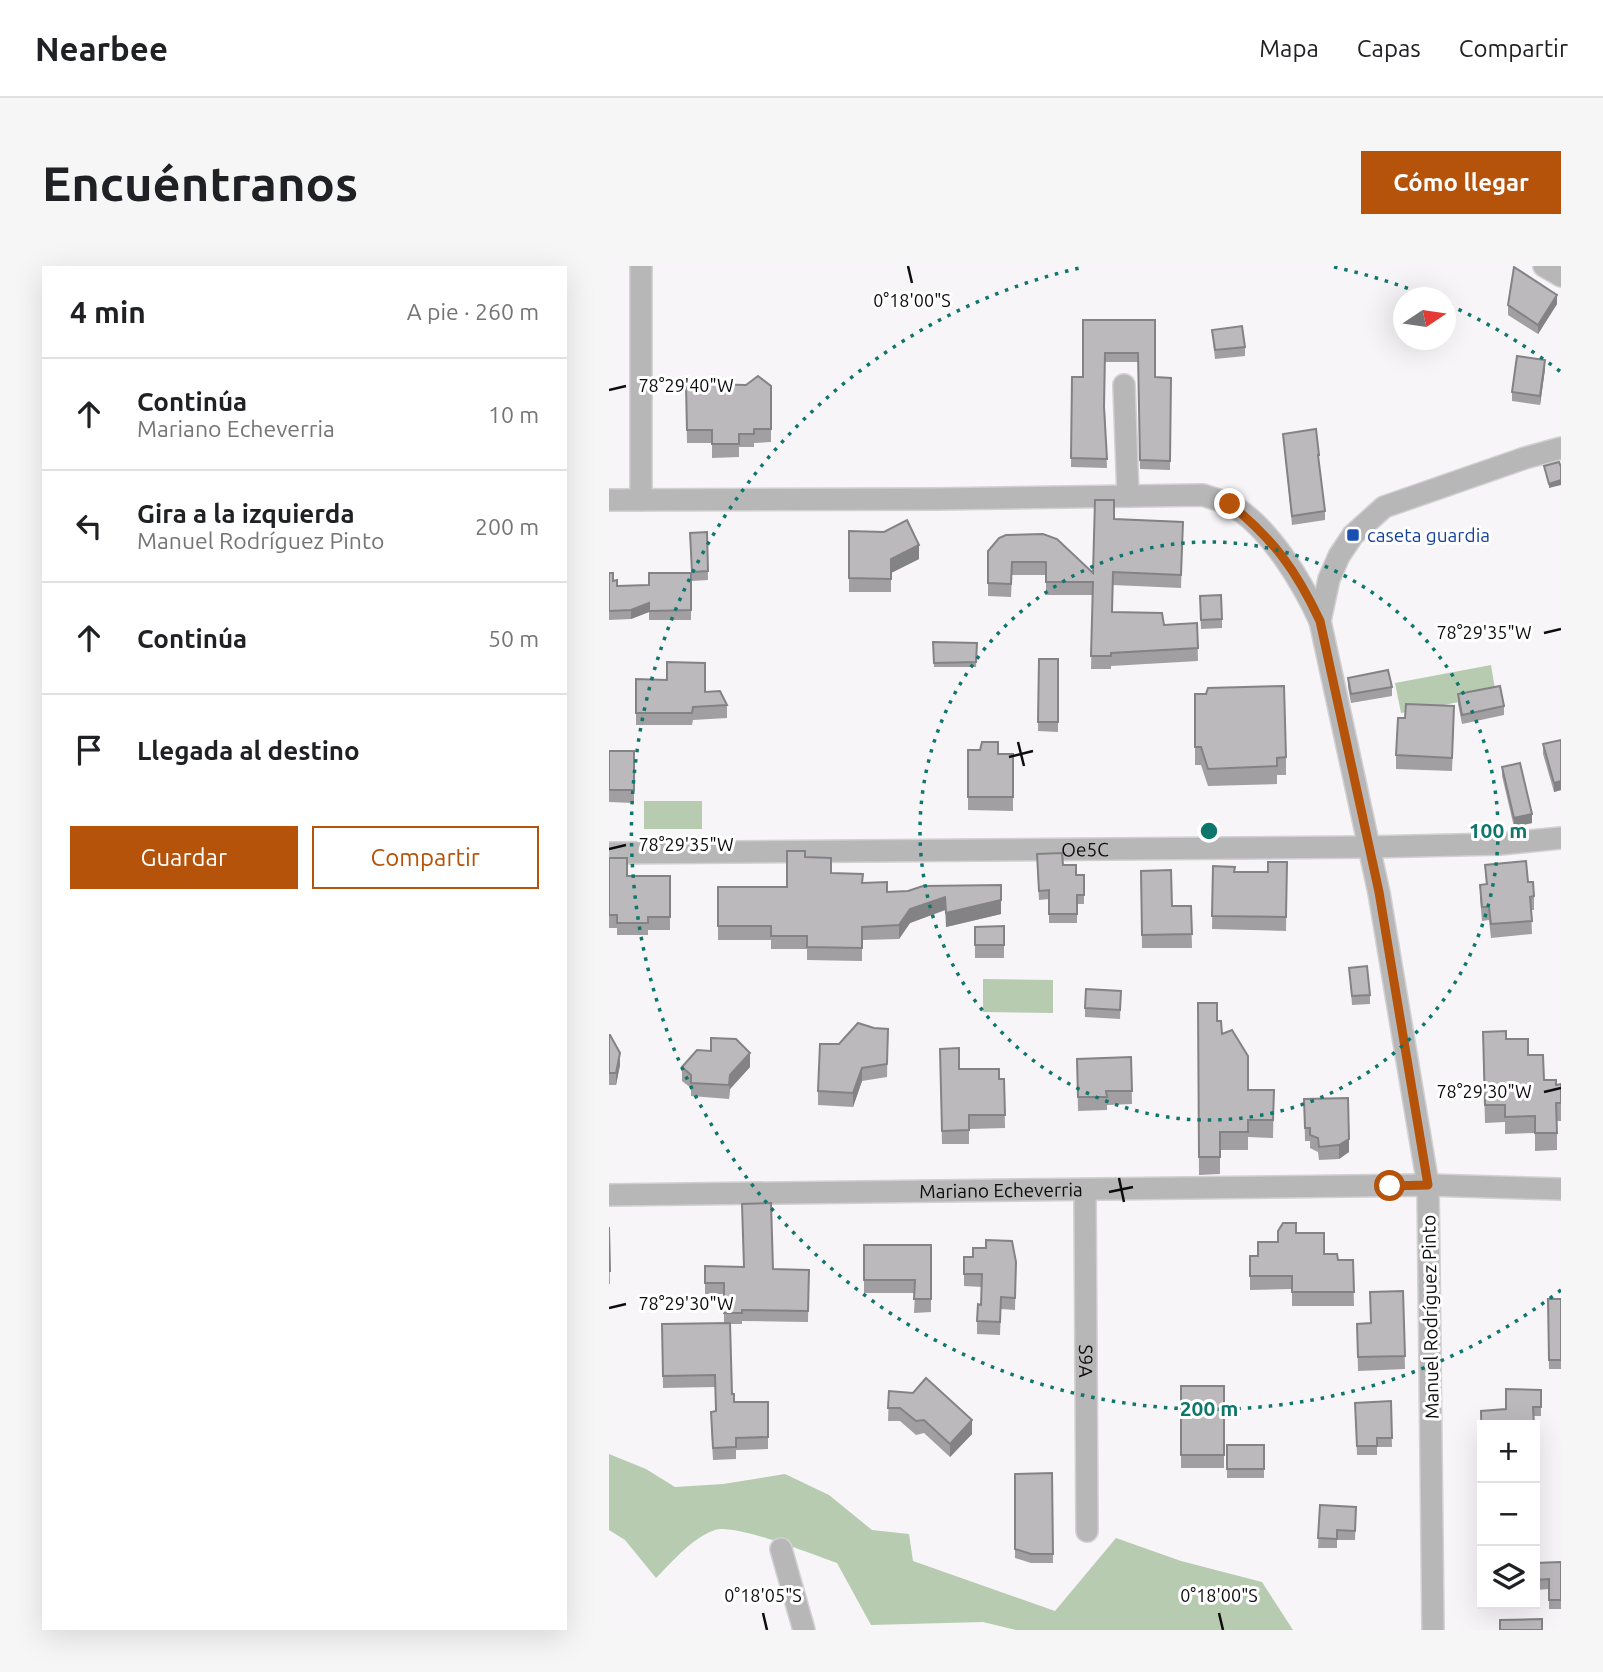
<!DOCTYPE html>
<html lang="es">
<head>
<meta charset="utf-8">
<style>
  body { margin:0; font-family:Ubuntu,sans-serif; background:#f6f6f6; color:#202124 }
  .controls { position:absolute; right:21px; bottom:21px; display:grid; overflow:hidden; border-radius:0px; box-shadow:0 7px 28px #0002 }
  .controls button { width:63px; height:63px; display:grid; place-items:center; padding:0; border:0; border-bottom:2px solid #e0e0e0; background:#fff; color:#202124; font:35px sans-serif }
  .compass { position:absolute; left:784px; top:21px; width:63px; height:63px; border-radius:50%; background:#fff; box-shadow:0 7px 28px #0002; rotate:77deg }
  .stop { position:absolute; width:21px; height:21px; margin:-16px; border:5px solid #b45309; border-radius:50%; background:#fff }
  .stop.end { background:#b45309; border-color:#fff; box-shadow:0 2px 7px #0008 }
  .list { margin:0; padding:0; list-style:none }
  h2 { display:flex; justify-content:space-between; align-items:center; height:91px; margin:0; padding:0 28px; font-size:30px }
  h2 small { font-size:23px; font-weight:400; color:#757577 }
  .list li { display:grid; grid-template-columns:46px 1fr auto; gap:21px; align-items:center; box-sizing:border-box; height:112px; padding:0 28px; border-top:2px solid #e0e0e0 }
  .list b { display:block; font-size:26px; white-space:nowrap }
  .list p { margin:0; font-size:23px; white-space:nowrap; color:#757577 }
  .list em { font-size:23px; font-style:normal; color:#757577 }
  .actions { display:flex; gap:14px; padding:21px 28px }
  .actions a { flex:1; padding:16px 0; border:2px solid #b45309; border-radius:0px; text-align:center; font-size:24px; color:#b45309 }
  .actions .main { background:#b45309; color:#fff }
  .icon { flex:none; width:38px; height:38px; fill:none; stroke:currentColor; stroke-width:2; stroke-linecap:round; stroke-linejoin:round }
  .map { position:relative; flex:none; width:952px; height:1364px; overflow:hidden; border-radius:0px }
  header { display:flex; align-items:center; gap:42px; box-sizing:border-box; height:98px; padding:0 35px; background:#fff; border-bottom:2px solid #e0e0e0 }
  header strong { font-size:33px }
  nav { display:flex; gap:38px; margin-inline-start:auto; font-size:24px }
  .intro { display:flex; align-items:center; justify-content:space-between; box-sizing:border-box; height:168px; padding:0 42px }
  h1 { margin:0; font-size:49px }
  .button { padding:18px 32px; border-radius:0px; background:#b45309; color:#fff; font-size:24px; font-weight:700 }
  main { display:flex; gap:42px; padding:0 42px }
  aside { flex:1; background:#fff; border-radius:0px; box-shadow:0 7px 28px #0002 }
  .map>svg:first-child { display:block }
  .green { fill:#b7cbb1 }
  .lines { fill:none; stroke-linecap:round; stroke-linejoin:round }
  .minor-casing { stroke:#d2d0d3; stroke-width:24 }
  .minor { stroke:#b8b7b7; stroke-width:21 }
  .wall { fill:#a19fa2 }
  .shaded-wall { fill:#838284 }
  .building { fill:#bbb9bc; stroke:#838284; stroke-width:2 }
  .route { stroke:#b45309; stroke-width:9 }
  .ticks { fill:none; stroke:#0e0d0e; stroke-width:2.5 }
  .ring { fill:none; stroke:#0f766e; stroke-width:3.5; stroke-dasharray:3.5 7 }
  .transit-dot { fill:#1a4fb4; stroke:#fff; stroke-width:2.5 }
  .labels { text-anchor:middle; stroke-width:6; stroke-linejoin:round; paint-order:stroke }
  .transit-label { font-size:19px; fill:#164399; stroke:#fff; text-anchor:start }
  .street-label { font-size:19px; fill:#0e0d0e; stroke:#fff }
  .ticks-label { font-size:18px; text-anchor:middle; fill:#0e0d0e; stroke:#fff; stroke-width:6; stroke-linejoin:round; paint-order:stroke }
  .centre { fill:#0f766e; stroke:#fff; stroke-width:3.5 }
  .ring-label { font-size:21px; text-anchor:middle; font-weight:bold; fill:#0f766e; stroke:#fff; stroke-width:6; stroke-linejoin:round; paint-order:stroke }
</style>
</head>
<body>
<header>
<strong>Nearbee</strong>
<nav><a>Mapa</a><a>Capas</a><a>Compartir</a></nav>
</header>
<div class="intro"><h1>Encuéntranos</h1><a class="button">Cómo llegar</a></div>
<main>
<aside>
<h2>4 min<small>A pie · 260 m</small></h2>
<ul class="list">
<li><svg class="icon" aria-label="ahead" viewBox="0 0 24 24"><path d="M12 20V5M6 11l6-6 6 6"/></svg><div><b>Continúa</b><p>Mariano Echeverria</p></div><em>10 m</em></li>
<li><svg class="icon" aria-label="left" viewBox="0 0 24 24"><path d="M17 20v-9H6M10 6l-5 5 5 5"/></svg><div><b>Gira a la izquierda</b><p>Manuel Rodríguez Pinto</p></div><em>200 m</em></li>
<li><svg class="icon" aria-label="ahead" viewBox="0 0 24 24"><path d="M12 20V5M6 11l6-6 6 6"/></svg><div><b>Continúa</b></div><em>50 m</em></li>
<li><svg class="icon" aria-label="arrive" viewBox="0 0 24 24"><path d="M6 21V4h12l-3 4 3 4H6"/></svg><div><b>Llegada al destino</b></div></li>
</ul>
<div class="actions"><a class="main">Guardar</a><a>Compartir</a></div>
</aside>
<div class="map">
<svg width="952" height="1364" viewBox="0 0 952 1364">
  <rect width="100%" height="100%" fill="#f7f5f8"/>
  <g class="green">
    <polygon points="882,399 887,429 792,447 786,417"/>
    <rect x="35" y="535" width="58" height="28"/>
    <polygon points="374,713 444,714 444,747 374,746"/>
    <path d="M0,1188L37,1203L66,1221L114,1218L176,1208L220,1229L263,1264L300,1268L304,1295L446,1345L507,1272L572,1295L653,1316L684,1364H407L374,1356L262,1359L228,1297C204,1289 127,1257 106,1264C84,1271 63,1296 47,1312L16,1274L0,1264Z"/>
  </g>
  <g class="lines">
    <defs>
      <g id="minor">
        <polyline points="32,0 32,234"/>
        <polyline points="935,0 952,10"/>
        <polyline points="515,119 519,230"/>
        <path d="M0,234L328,233L594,229C602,232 612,234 620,238C659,258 693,316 711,355"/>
        <path id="s1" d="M0,587L760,581L891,578L952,572"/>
        <path id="s2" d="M476,925L478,1265"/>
        <path id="s3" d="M0,929L819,919L952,923"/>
        <polyline points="172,1283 195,1364"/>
        <polyline points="824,1364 819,919 770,627 711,355 720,313 730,290 744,269 775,241 916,192 952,182"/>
      </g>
    </defs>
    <use href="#minor" class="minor-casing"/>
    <use href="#minor" class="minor"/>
  </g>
  <g class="wall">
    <polygon points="948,38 929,68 899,49 899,39"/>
    <polygon points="474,54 546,54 546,111 562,112 561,204 531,203 529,96 496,96 496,143 498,202 462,201 463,111 474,111"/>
    <polygon points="603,64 636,81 636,90 606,93"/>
    <polygon points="936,103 931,139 903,135 903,126"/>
    <polygon points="94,118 162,120 162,176 145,177 145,181 130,181 130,191 103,192 103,177 78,177 77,119"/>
    <polygon points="674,168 710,189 710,198 716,245 716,254 683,259"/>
    <polygon points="505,253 574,256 572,322 504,319 503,346 555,359 588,357 589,395 502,400 502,403 482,403 484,329 437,329 437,309 403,309 402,331 379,330 379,285 397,269 484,307"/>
    <polygon points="240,265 310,293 282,307 282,326 240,326"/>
    <polygon points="98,266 99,314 83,315 81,267"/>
    <polygon points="0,307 8,320 40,319 82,307 82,354 40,354 40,346 22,353 0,354"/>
    <polygon points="591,339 613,353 613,362 592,363"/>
    <polygon points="324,376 368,377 367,401 325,401"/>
    <polygon points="430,393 449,393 449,466 429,465"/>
    <polygon points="739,412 783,421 783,430 742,437 739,421"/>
    <polygon points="27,413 96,426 118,439 118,452 84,454 83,459 27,459"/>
    <polygon points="597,428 677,491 677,509 668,509 668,518 599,520 592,499 586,499 586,481"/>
    <polygon points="849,428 895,440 895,449 853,458 849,438"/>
    <polygon points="845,454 843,505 787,503 787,489"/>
    <polygon points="952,474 952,524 945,526 934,488 934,478"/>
    <polygon points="359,484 389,488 404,488 404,545 359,544"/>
    <polygon points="0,485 25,485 25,537 0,536"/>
    <polygon points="893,501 923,557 905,561 893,510"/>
    <polygon points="196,591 222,607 278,626 392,648 337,661 336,644 301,657 290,673 253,674 253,695 198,694 198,683 162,683 162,674 109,674 109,621 178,621"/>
    <polygon points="0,592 18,610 61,610 61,664 39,664 39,669 8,669 8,662 0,662"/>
    <polygon points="678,596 677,665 603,663 604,600 626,606 659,606"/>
    <polygon points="428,597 454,599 467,609 475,609 475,638 468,638 468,657 440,657 440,633 430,634"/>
    <polygon points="876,599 919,616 925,630 925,644 922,644 923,668 882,672 880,654 873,655 871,632 871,619 877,618"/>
    <polygon points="532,605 563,640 582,640 583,682 533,682"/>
    <polygon points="395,660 395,692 366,692 366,661"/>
    <polygon points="740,702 761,729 761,738 743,739"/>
    <polygon points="512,725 511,753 476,751 476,742"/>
    <polygon points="589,737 608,755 639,824 665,824 664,872 639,871 639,884 611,884 611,908 590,909"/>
    <polygon points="265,762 279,763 278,811 253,815 244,841 209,839 209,825 230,778"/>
    <polygon points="0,769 11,799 7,819 0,819"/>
    <polygon points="897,773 919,789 935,814 947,819 952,818 952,855 948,855 948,884 926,885 926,867 896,868 896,856 876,857 874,783"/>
    <polygon points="331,783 350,803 390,813 395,813 396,862 360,863 360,878 333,878"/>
    <polygon points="522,791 523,838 498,839 498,844 469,845 468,793"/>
    <polygon points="73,801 141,801 121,823 120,833 82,830 82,822 73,815"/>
    <polygon points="695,833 740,886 730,893 710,894 709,886 701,882 701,875 696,875"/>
    <polygon points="0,961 1,1018 0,1018"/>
    <polygon points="687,967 715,988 729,994 744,994 745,1040 683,1040 683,1023 641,1024 641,990 649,990 669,976"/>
    <polygon points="255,979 322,979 322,1046 305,1047 306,1027 255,1027"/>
    <polygon points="355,991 407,996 406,1044 392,1043 391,1069 368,1068 368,1055 372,1039 373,1021 355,1020"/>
    <polygon points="96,1000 200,1004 199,1056 133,1055 133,1058 121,1058 123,1128 125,1136 159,1136 159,1183 127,1184 127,1193 104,1194 102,1158 107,1145 106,1121 54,1122 53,1058 115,1057 115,1028 96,1028"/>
    <polygon points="794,1025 796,1103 749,1105 748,1058 761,1057"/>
    <polygon points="939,1033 952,1033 952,1103 940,1103"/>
    <rect x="572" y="1120" width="43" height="82"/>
    <polygon points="932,1124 932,1150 924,1150 873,1159 873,1199 872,1145 897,1143"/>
    <polygon points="280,1125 363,1168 341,1191 315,1167 307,1169 291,1155 279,1155"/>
    <polygon points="782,1135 783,1181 768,1181 768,1189 748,1189 746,1137"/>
    <rect x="618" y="1179" width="37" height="33"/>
    <polygon points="443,1207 444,1297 422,1297 406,1292 406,1208"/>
    <polygon points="711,1239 747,1241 746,1274 728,1274 728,1282 709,1282"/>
    <polygon points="952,1296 952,1343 940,1343 940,1323 926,1324 926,1297"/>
  </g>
  <g class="shaded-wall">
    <polygon points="948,29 948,38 929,68 929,59"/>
    <polygon points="936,94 936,103 931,139 931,130"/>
    <polygon points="952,214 952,219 940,222 940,218"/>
    <polygon points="310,279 310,293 282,307 282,293"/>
    <polygon points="40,337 40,346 22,353 22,344"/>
    <polygon points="952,515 952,524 945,526 945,517"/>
    <polygon points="923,548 923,557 905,561 905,552"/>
    <polygon points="336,631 336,644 301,657 290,673 290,659 301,643"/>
    <polygon points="392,634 392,648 337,661 337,647"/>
    <polygon points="11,787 11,799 7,819 7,807"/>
    <polygon points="141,787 141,801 121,823 120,833 121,809"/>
    <polygon points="253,802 253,815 244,841 244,827"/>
    <polygon points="740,873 740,886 730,893 730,879"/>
    <polygon points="363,1154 363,1168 341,1191 341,1178"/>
  </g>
  <g class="building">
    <polygon points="905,1 948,29 929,59 899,39"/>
    <polygon points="474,54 546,54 546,111 562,112 561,195 531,194 529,87 496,87 495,141 498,193 462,192 463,111 474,111"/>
    <polygon points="633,60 636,81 606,84 603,64"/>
    <polygon points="908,90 936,94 931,130 903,126"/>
    <polygon points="149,110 162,120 162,163 145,163 145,168 130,168 130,178 103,178 103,164 78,164 77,119 81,119 85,113 94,118 137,119"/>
    <polygon points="707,163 710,189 709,189 716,245 683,250 674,168"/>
    <polygon points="950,196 952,201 952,214 940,218 935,200"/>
    <polygon points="486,234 505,234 505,253 574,256 572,309 504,306 503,346 553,347 555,359 588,357 589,382 502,387 502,390 482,390 484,316 437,316 437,296 403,296 402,318 379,317 379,285 390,272 397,269 434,268 448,273 484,307"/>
    <polygon points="298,254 310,279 282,293 282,313 240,312 240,265 275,266"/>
    <polygon points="98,266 99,305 83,306 81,267"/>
    <polygon points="0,307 4,307 4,315 8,314 8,320 40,319 40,307 82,307 82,344 40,345 40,337 22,344 0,345"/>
    <polygon points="612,329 613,353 592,354 591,330"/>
    <polygon points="324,376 368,377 367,396 325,397"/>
    <polygon points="430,393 449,393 449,456 429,456"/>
    <polygon points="58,396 96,397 96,426 111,425 118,439 84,441 83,447 27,447 27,413 58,414"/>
    <polygon points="779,404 783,421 742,428 739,412"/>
    <polygon points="675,420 677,491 668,492 668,500 599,503 592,481 586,481 586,428 597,428 599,422"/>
    <polygon points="891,420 895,440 853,449 849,428"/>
    <polygon points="797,438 845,440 843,492 787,489 789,452 796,452"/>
    <polygon points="952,474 952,515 945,517 934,478"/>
    <polygon points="373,476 389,476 389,488 404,488 404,531 359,531 359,484 371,484"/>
    <rect x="0" y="485" width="25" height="39"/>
    <polygon points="911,497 923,548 905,552 893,501"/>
    <polygon points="178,585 196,585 196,591 222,592 222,607 254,608 253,617 278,616 278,626 299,625 314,620 392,619 392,634 337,647 336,631 301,643 290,659 253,661 253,682 198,681 198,670 162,670 162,660 109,660 109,621 178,621"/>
    <polygon points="453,587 454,599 467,599 467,609 475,609 475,629 468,629 468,648 440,648 440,624 430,625 428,588"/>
    <polygon points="0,592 18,592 18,610 61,610 61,651 39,651 39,657 8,657 8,649 0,649"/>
    <polygon points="917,595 919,616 924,616 925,630 921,631 923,655 882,658 880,641 873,641 871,619 878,618 876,599"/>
    <polygon points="659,596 678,596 677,651 603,650 604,600 626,601 625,606 659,606"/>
    <polygon points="562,604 563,640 582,640 583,668 533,669 532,605"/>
    <polygon points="395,660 395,679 366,679 366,661"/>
    <polygon points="758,700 761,729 743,730 740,702"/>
    <polygon points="477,723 512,725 511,744 476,742"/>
    <polygon points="589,737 608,737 608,755 612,755 613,768 623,764 639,790 639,824 665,824 664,854 639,854 639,866 611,866 611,891 590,891"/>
    <polygon points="249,757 265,762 279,763 278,798 253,802 244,827 209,825 211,778 230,778"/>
    <polygon points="897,765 897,773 919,773 919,789 934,789 935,814 947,814 947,819 952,818 952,837 947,837 948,867 926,867 926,850 896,851 896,839 876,839 874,766"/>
    <polygon points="0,769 1,769 11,787 7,807 0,807"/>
    <polygon points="102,772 127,773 141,787 121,809 120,819 82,817 82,809 73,801 88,784 102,785"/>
    <polygon points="350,782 350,803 390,803 390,813 395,813 396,849 360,849 360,864 333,865 331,783"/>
    <polygon points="522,791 523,825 497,825 498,831 469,831 468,793"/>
    <polygon points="739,832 740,873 730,879 710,881 709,872 701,869 701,862 696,862 695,833"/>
    <polygon points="162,937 164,1003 200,1004 199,1045 133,1044 133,1047 115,1047 115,1017 96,1017 96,1000 135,1001 133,938"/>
    <polygon points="674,957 687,957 687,967 715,967 715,988 728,988 729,994 744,994 745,1026 683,1026 683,1010 641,1010 641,990 649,990 649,976 669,976 669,965"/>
    <polygon points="0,961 1,1005 0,1005"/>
    <polygon points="377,974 403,975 407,996 406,1032 392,1031 391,1056 368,1055 369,1038 372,1039 373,1008 355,1008 355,991 364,991 364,982 377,982"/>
    <polygon points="255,979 322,979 322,1033 305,1033 306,1014 255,1014"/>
    <polygon points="794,1025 796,1090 749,1091 748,1058 762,1057 761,1026"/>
    <polygon points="939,1033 952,1033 952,1094 940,1094"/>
    <polygon points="121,1057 123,1128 125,1128 125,1136 159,1136 159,1171 127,1172 127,1181 104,1182 102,1146 107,1145 106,1109 54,1110 53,1058"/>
    <polygon points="317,1112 363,1154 341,1178 315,1154 307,1155 291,1142 279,1142 280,1125 304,1127"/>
    <rect x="572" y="1120" width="43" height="69"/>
    <polygon points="897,1123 932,1124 932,1141 924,1141 925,1159 873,1159 873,1190 872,1145 897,1143"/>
    <polygon points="782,1135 783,1172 768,1172 768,1180 748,1180 746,1137"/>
    <rect x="618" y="1179" width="37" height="24"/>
    <polygon points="443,1207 444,1288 422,1288 406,1283 406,1208"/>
    <polygon points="711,1239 747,1241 746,1265 728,1264 728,1273 709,1272"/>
    <polygon points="952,1296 952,1334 940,1334 940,1313 926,1314 926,1297"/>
    <polygon points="933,1353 933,1364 891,1364 891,1354"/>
  </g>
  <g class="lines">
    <path class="route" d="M621,238C665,274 687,304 711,355L770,626L819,919L781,920"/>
  </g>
  <path class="ticks" d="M299,0L303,17M0,124L17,120M935,367L952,363M409,476L415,500M400,491L424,485M0,583L17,579M935,826L952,822M510,912L515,936M500,926L524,921M0,1042L17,1038M154,1347L158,1364M610,1347L614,1364"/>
  <g class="ring">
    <circle cx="600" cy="565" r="289"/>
    <path d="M952 1024A578 578 0 1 1 475 1M725 1A578 578 0 0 1 821 31M840 39A578 578 0 0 1 952 106"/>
  </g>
  <rect class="transit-dot" x="737" y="262" width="14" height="14" rx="3.5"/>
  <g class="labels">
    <g class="transit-label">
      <text x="758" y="276">caseta guardia</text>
    </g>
    <g class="street-label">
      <text dy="7" stroke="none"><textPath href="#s1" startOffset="476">Oe5C</textPath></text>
      <text dy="7" stroke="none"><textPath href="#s3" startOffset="392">Mariano Echeverria</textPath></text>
      <text transform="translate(821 1051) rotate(-91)" y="7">Manuel Rodríguez Pinto</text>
      <text dy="7" stroke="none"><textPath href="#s2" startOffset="170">S9A</textPath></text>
    </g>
  </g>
  <g class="ticks-label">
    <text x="303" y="41">0°18'00"S</text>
    <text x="77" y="126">78°29'40"W</text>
    <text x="875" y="373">78°29'35"W</text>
    <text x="77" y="585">78°29'35"W</text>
    <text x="875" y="832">78°29'30"W</text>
    <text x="77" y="1044">78°29'30"W</text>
    <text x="154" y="1336">0°18'05"S</text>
    <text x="610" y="1336">0°18'00"S</text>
  </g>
  <circle cx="600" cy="565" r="10" class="centre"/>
  <g class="ring-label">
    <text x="889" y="572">100 m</text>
    <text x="600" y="1150">200 m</text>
  </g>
</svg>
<div class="controls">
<button>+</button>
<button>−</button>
<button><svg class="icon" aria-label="layers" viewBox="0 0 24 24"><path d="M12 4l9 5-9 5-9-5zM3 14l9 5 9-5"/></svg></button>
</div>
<svg class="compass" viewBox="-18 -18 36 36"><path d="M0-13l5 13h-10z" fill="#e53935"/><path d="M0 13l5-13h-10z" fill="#757577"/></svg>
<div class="stop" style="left:781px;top:920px"></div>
<div class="stop end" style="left:621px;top:238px"></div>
</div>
</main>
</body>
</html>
